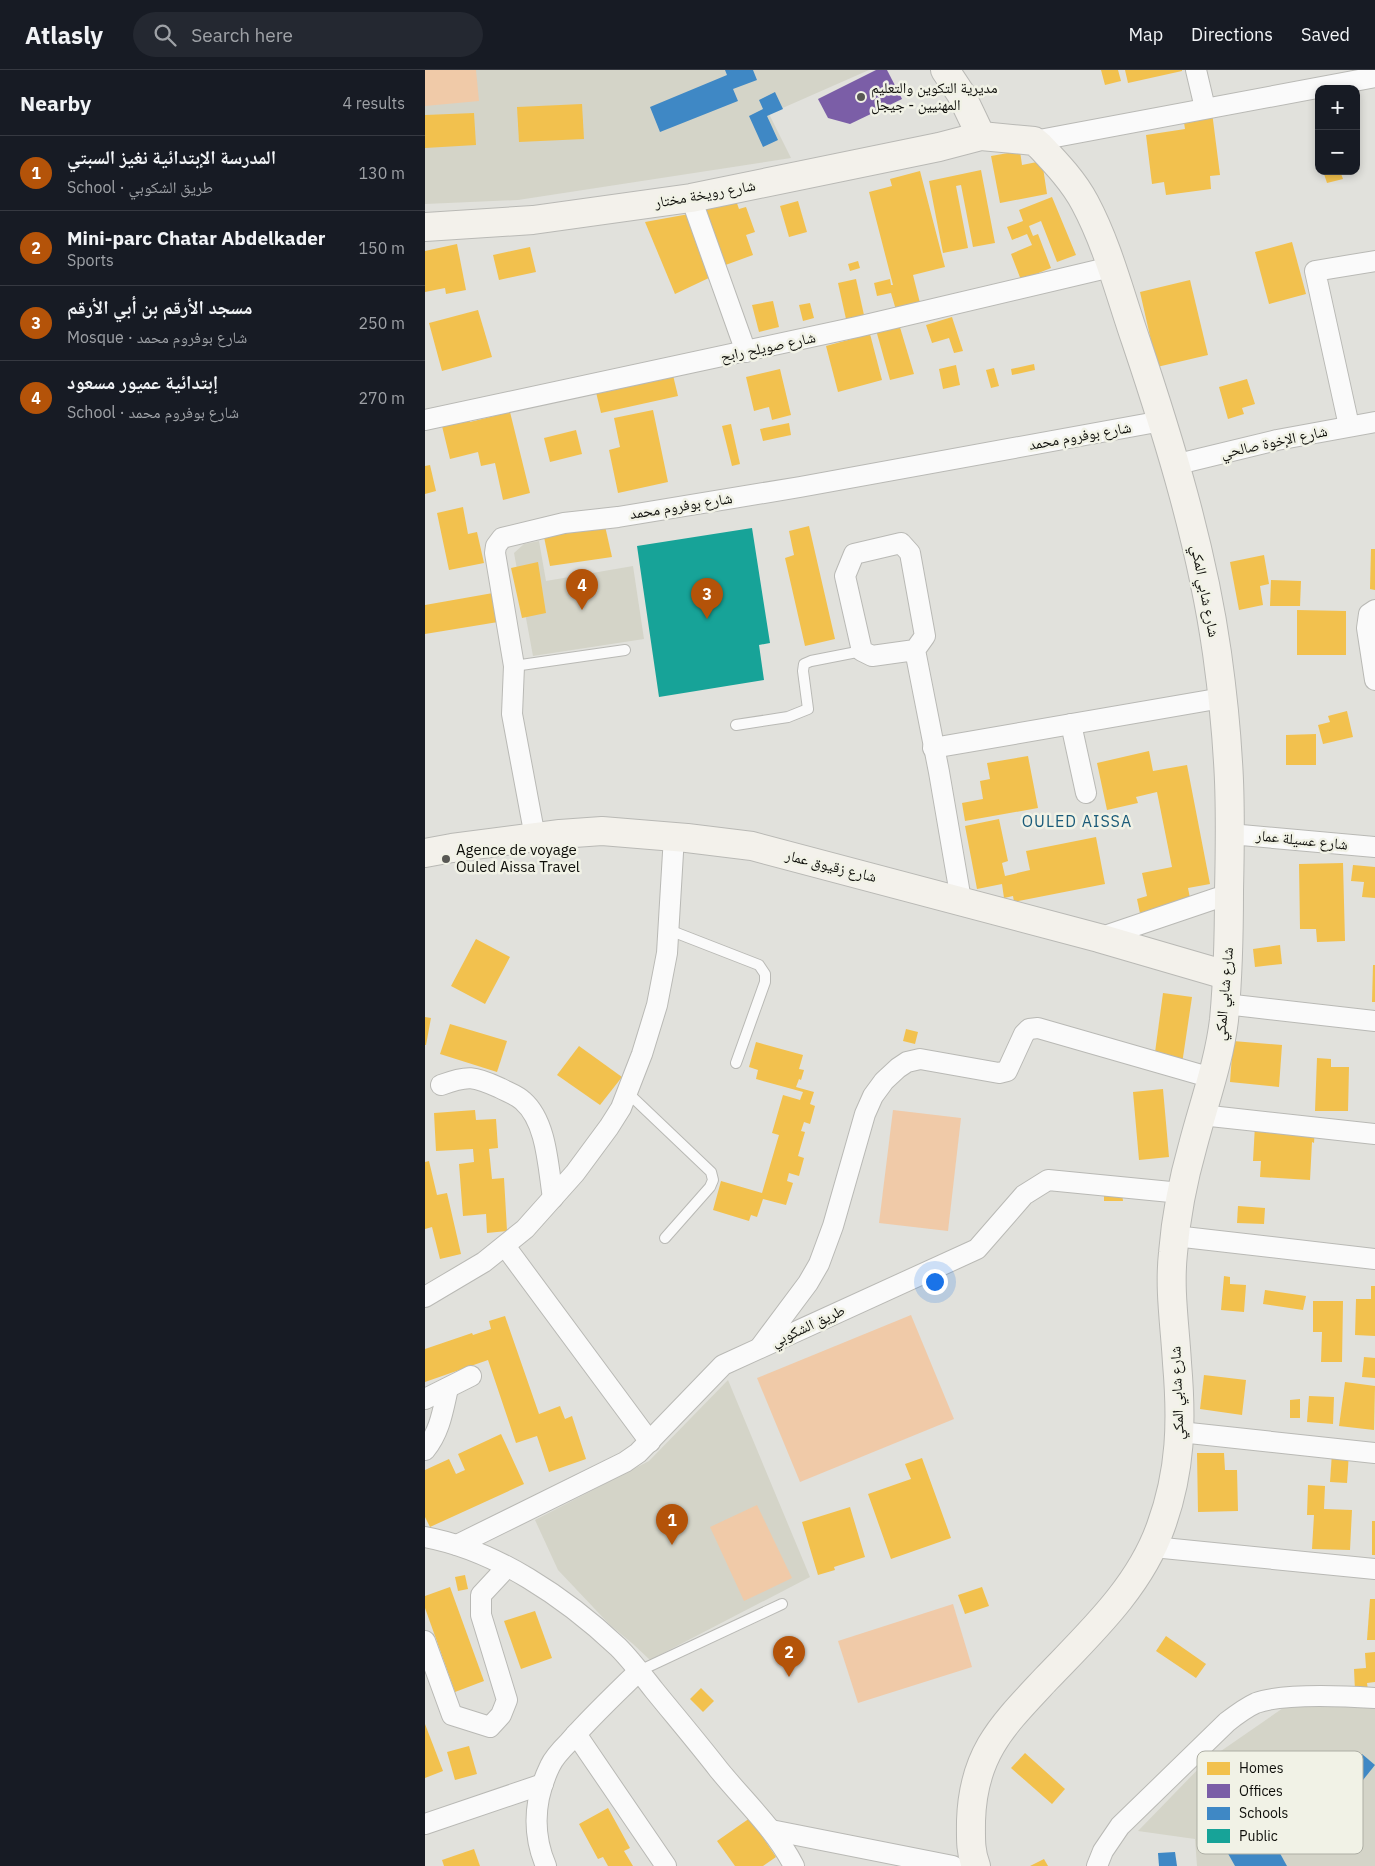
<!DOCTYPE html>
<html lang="en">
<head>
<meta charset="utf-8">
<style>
  body { margin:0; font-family:"IBM Plex Sans","Noto Naskh Arabic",sans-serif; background:#242831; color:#f1f3f6 }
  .controls { position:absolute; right:15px; top:15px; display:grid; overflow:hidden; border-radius:10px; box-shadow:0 2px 8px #0003 }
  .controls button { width:45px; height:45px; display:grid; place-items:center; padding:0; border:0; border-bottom:1px solid #363941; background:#171b24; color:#f1f3f6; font:25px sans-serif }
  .you { position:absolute; left:509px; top:1211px; width:18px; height:18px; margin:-12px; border:4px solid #fff; border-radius:50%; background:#1a73e8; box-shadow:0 0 0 8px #1a73e833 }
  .badge { display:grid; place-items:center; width:32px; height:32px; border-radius:50%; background:#b45309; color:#fff; font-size:16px; font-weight:700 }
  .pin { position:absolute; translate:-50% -41px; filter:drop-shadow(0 1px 2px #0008) }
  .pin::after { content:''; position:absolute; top:26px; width:18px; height:15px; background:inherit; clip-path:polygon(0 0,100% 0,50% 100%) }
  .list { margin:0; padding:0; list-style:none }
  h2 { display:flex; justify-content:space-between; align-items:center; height:65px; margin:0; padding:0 20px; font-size:21px }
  h2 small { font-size:16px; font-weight:400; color:#9ea1a6 }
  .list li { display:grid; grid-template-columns:32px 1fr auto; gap:15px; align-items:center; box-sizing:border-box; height:75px; padding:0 20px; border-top:1px solid #363941 }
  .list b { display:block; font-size:19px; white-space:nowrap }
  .list p { margin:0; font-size:16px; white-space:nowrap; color:#9ea1a6 }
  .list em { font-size:16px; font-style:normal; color:#9ea1a6 }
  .icon { flex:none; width:28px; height:28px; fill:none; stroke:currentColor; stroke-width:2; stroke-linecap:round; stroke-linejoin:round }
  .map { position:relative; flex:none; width:950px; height:1796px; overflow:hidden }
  header { display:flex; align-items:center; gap:30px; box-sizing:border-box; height:70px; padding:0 25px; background:#171b24; border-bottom:1px solid #363941 }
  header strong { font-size:24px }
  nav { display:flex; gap:28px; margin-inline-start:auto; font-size:18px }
  .search { width:350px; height:45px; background:#242831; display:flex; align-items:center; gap:12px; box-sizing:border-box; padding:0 18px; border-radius:28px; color:#9ea1a6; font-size:19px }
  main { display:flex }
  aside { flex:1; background:#171b24 }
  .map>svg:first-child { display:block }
  .built { fill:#d4d4c8 }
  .green { fill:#f0caa8 }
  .homes { fill:#f2c14e }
  .offices { fill:#7b5ea7 }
  .schools { fill:#3f88c5 }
  .public { fill:#17a398 }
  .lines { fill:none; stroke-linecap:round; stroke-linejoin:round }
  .lane-casing { stroke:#b9b9b5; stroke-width:12 }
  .street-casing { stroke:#b9b9b5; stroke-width:22 }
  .secondary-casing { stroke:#b9b9b5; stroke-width:30 }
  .lane { stroke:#fafafa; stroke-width:10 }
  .street { stroke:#fafafa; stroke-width:20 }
  .secondary { stroke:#f3f1eb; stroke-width:28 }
  .poi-dot { fill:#585854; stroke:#f1f2e6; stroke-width:2 }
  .labels { text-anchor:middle; stroke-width:5; stroke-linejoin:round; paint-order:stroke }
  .poi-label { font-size:15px; fill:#0e0e0a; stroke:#f1f2e6; text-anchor:start }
  .street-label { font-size:15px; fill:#0e0e0a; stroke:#f1f2e6 }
  .neighbourhood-label { font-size:16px; letter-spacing:1px; fill:#1a5b79; stroke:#f1f2e6 }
  .key { fill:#f1f2e6; stroke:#adaea4; stroke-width:1 }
  .key-label { font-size:14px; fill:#0e0e0a }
</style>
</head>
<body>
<header>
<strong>Atlasly</strong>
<div class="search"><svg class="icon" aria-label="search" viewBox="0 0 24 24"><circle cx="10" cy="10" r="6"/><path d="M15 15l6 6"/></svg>Search here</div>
<nav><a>Map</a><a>Directions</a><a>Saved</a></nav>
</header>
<main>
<aside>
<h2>Nearby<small>4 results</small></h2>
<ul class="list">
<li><span class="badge">1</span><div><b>المدرسة الإبتدائية نغيز السبتي</b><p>School · طريق الشكوبي</p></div><em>130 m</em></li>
<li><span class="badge">2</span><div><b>Mini-parc Chatar Abdelkader</b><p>Sports</p></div><em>150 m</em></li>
<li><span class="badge">3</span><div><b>مسجد الأرقم بن أبي الأرقم</b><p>Mosque · شارع بوفروم محمد</p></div><em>250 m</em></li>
<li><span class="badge">4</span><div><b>إبتدائية عميور مسعود</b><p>School · شارع بوفروم محمد</p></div><em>270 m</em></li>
</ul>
</aside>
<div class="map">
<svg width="950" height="1796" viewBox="0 0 950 1796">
  <rect width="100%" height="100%" fill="#e1e1dc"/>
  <g class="built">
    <polygon points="0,0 444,0 344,44 366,88 93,130 0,134"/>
    <polygon points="114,471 121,511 208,496 219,569 108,586 89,483 99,474"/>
    <polygon points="303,1310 385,1507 225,1590 208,1574 185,1555 133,1500 110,1450 224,1391"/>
    <polygon points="861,1636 950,1637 950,1796 772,1796 770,1769 713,1761 780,1692"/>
  </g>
  <g class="green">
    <polygon points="0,0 51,0 54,31 0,36"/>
    <polygon points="468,1040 536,1048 523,1161 454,1153"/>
    <polygon points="486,1245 529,1349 375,1412 332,1308"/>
    <polygon points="332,1435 367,1508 319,1531 285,1457"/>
    <polygon points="528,1534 547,1597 433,1633 413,1571"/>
  </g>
  <g class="homes">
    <polygon points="676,0 693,0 696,11 680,15"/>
    <polygon points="700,0 757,0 757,1 703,13"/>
    <polygon points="157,34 159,69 94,72 92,37"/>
    <polygon points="787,42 795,105 785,106 786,119 741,125 739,112 727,114 721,65 760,59 758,46"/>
    <polygon points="49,43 51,75 0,78 0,45"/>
    <polygon points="595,81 597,95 617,91 622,124 575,133 566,86"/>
    <polygon points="556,100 570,173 548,177 536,115 531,116 543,178 518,183 504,111"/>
    <polygon points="495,101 520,197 488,205 495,233 471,240 466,223 452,226 449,213 465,209 466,215 468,215 444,122 467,116 465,109"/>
    <polygon points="898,101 915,101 918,109 902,113"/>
    <polygon points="308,122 314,139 321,137 330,162 321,165 328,185 295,197 273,134"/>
    <polygon points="627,127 651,185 632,192 616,151 604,156 608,166 613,164 626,198 596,210 586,184 607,175 602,164 587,170 582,157 598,151 594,140"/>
    <polygon points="373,131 382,162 364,167 355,136"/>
    <polygon points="264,144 288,206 250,224 220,152"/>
    <polygon points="867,172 881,224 844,234 830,182"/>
    <polygon points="32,174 41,220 21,224 20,218 0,222 0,181"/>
    <polygon points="105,177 111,202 74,210 68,185"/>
    <polygon points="433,191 435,198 425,201 423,194"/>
    <polygon points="431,209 439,245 421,249 413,213"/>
    <polygon points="765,210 783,285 732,297 715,222"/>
    <polygon points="348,231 354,257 334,262 327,235"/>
    <polygon points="385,233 389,248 378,251 374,235"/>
    <polygon points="53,240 67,287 17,301 4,253"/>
    <polygon points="527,247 538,281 529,283 524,268 507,273 501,255"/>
    <polygon points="474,254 489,304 465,310 451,260"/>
    <polygon points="445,264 457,310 413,322 401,276"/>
    <polygon points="609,294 610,300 587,305 586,299"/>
    <polygon points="531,295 535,315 518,319 514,299"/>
    <polygon points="569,298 574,316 566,318 561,300"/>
    <polygon points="355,299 366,345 347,350 344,337 329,341 321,307"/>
    <polygon points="247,301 253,326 176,343 170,318"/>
    <polygon points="822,309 830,334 817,338 819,344 803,349 794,317"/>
    <polygon points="228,340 243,412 193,423 184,380 195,377 189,348"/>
    <polygon points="85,342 105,423 78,430 70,393 56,396 53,382 25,389 16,352 43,345 45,352"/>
    <polygon points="364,353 366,365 338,371 335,359"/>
    <polygon points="306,354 315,394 307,396 297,356"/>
    <polygon points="151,360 157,384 125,392 119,368"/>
    <polygon points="5,395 11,421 0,424 0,396"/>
    <polygon points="38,437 43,464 52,462 59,493 24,500 12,443"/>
    <polygon points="180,456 187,487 125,496 119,467"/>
    <polygon points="384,456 410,569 380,576 360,488 369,485 364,461"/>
    <polygon points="946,479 950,479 950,520 945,519"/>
    <polygon points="839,485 844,514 835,516 838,535 814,540 805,492"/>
    <polygon points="113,492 121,543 97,548 86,498"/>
    <polygon points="846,510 876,511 875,536 845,536"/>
    <polygon points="68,523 73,552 0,564 0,535"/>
    <polygon points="872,540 921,541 921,585 872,585"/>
    <polygon points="922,641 928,667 898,674 893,655 905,652 903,646"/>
    <polygon points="891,664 891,695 861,695 861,665"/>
    <polygon points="724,681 728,701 762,695 785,814 763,818 767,838 716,848 712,829 722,826 717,803 747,797 732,722 711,727 713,733 682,740 672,693"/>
    <polygon points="603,686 613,738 540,751 537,733 558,729 555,711 565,709 562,693"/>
    <polygon points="574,749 583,791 577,793 580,806 605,800 601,781 671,767 680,814 589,832 588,826 579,828 577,814 552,819 540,756"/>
    <polygon points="918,793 920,871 892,872 891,859 875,859 874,794"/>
    <polygon points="928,795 950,797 950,828 937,827 939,812 926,811"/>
    <polygon points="51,869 85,887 60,934 26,916"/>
    <polygon points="855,875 857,894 830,897 828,879"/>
    <polygon points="948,895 950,895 950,932 947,932"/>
    <polygon points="738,923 767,927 757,994 729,990"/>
    <polygon points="0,947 6,948 1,975 0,975"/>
    <polygon points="25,954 82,971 72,1002 15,984"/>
    <polygon points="481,959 493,962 490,974 478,971"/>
    <polygon points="808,971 857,975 854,1017 805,1012"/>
    <polygon points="331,972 378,985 374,999 379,1000 376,1010 374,1009 371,1017 389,1022 385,1034 390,1036 385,1054 379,1052 376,1061 380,1062 373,1086 379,1088 374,1106 364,1103 362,1111 368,1113 361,1135 338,1129 332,1147 326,1145 324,1151 288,1140 296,1111 337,1123 354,1065 347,1063 358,1025 375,1030 378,1022 331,1009 333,1000 324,997"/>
    <polygon points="154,976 197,1007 175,1035 132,1005"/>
    <polygon points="892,988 906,989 906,997 924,997 923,1041 890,1041"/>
    <polygon points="738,1019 744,1087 714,1090 708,1022"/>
    <polygon points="50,1040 51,1050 71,1049 73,1078 64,1079 67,1109 79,1108 82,1161 62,1163 61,1144 38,1146 34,1094 49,1092 48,1079 11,1081 9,1043"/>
    <polygon points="830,1055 890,1058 889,1073 887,1072 885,1110 835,1107 836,1091 828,1091"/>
    <polygon points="4,1091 12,1125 22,1123 36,1184 15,1189 7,1157 0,1159 0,1092"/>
    <polygon points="679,1123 697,1123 698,1131 679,1131"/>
    <polygon points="813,1136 840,1138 839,1154 812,1153"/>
    <polygon points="799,1206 805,1207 805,1214 821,1215 819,1242 796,1240"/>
    <polygon points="946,1216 950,1216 950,1266 930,1265 931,1229 946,1229"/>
    <polygon points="840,1220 881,1226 878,1240 838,1234"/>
    <polygon points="888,1231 918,1231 917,1292 896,1292 897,1262 888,1262"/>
    <polygon points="80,1246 114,1344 135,1336 140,1349 147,1346 161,1389 124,1402 112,1366 91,1373 63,1290 0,1312 0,1279 47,1263 48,1265 66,1259 64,1251"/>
    <polygon points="939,1287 950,1288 950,1308 937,1307"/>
    <polygon points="779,1305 821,1310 817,1345 775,1339"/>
    <polygon points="920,1312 950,1316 949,1360 914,1356"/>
    <polygon points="884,1326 909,1327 908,1354 882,1352"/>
    <polygon points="875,1329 875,1348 865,1348 865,1330"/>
    <polygon points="76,1364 99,1414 5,1457 0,1447 0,1400 24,1389 31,1404 40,1400 33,1384"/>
    <polygon points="772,1383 799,1383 800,1400 812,1400 813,1441 773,1442"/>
    <polygon points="907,1383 924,1383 922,1413 905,1412"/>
    <polygon points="497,1388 526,1468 466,1489 443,1424 486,1409 480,1394"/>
    <polygon points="883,1415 900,1416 899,1439 927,1440 925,1480 887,1479 889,1445 882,1445"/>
    <polygon points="425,1437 440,1487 409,1497 410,1500 393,1505 377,1452"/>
    <rect x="947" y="1451" width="3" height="34"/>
    <polygon points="40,1505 43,1519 33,1521 30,1507"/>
    <polygon points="25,1517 59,1611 30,1622 0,1538 0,1526"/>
    <polygon points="557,1517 564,1536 540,1544 533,1525"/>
    <polygon points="945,1529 950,1529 950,1570 942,1570"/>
    <polygon points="110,1541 127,1588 96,1599 79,1551"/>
    <polygon points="741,1566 781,1594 771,1608 731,1581"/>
    <polygon points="950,1582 950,1612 942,1613 943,1620 930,1621 929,1599 941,1598 940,1583"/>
    <polygon points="276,1618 289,1631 278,1642 265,1629"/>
    <polygon points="0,1654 18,1701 0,1708"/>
    <polygon points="44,1676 52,1704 30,1710 22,1682"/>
    <polygon points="600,1683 640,1719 627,1734 586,1698"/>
    <polygon points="183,1738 205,1778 199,1781 208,1796 183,1796 178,1787 173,1789 154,1754"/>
    <polygon points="325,1748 351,1787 338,1796 310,1796 292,1771"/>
    <polygon points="49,1779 55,1796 19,1796 17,1790"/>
    <polygon points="619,1789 623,1796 605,1796"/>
  </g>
  <polygon class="offices" points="451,0 462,0 477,29 425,54 403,48 393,29"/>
  <g class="schools">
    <polygon points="300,0 328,0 332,10 308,19 313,31 235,62 225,37 302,5"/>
    <polygon points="350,22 358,39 342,46 353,70 338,77 324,46 338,39 334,30"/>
    <polygon points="937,1684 950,1695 938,1710 924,1698"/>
    <polygon points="837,1751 862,1796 810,1796 797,1773"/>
    <polygon points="750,1782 752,1796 734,1796 733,1783"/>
  </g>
  <polygon class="public" points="327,458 345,573 334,575 339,610 234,627 212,476"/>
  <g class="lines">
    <defs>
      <g id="lane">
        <polyline points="89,596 200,580"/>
        <polyline points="311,655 363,647 383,639 378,601 379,594 386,591 437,581"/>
        <polyline points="244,860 334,895 340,904 340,912 311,993"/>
        <polyline points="203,1023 286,1102 288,1110 285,1117 240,1168"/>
        <polyline points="214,1601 357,1534"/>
      </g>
      <g id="street">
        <polyline points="771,0 780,38"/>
        <polyline points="609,71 950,7"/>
        <polyline points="266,128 321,282"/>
        <polyline points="0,350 432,257 686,197"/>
        <polyline points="924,356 890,201 950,191"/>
        <polyline points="749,395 852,370 950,352"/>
        <polyline points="950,540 944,544 942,558 950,610"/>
        <polyline points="490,580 447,586 437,581 420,506 429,484 476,473 485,483 500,566 490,580 514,702 536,830"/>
        <polyline points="646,654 661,723"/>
        <polyline points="508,678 797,628"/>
        <polyline points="805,764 950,777"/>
        <polyline points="110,767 87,644 89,596 70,483 71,476 77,468 139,453 193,447 375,417 737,351"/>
        <polyline points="674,868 804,824"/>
        <polyline points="800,934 950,951"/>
        <path d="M16,1015C43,1005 49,1006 75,1018C82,1022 92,1025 98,1031C122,1052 123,1097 128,1128"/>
        <polyline points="776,1045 950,1064"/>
        <polyline points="750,1166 950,1189"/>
        <polyline points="80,1176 225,1372"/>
        <polyline points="0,1227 59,1192 100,1159 150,1103 184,1057 196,1038 217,984 232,935 242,883 249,766"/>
        <polyline points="336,1276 383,1213 394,1194 408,1156 440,1044 448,1026 459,1011 473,998 482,992 495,989 574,1003 582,1001 599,964 604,959 613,958 787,1008"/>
        <polyline points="0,1329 46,1306"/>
        <polyline points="755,1362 950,1383"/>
        <path d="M0,1380C15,1362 18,1340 23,1318"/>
        <path d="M0,1467C71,1480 141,1528 193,1577C206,1590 218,1606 229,1620C251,1647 273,1673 294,1700C320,1732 350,1759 369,1796"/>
        <polyline points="32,1475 200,1392 213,1383 298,1295 552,1179 599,1125 623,1110 756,1123"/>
        <polyline points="728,1477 950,1499"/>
        <polyline points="0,1571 27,1645 65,1657 76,1645 82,1630 56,1545 56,1525 82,1497"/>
        <polyline points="151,1664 241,1796"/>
        <polyline points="0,1754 118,1714"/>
        <polyline points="346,1760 528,1796"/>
        <path d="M121,1796C107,1763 109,1729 125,1696C129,1687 137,1679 144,1672C166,1647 190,1624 214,1601"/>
        <path d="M672,1796L678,1781L695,1756L802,1652C811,1645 820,1638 831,1633C859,1623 919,1626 950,1628"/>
      </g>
      <g id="secondary">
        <polyline points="520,0 536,24 556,66"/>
        <path d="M0,157L108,150L266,128L514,77L556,66L609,71L615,76C632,94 649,112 660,133C683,176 695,225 711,271C745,372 777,477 792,583C797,619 801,656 803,692C806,735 805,778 804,821C804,864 803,907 799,950C794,992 779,1033 768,1075C758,1110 751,1146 748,1183C744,1220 750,1256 752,1293C757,1351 756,1401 736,1456C715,1517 664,1564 621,1609C578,1655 548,1683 546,1751C546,1767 545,1781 551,1796"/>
        <polyline points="0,783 27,778 135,764 177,761 262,768 327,776 674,868 801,905"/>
      </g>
    </defs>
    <use href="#lane" class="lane-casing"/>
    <use href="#street" class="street-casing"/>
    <use href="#secondary" class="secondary-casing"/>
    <use href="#lane" class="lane"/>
    <use href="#street" class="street"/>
    <use href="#secondary" class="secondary"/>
  </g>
  <g class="poi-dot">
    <circle cx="436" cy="27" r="5"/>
    <circle cx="21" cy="789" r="5"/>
  </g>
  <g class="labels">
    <g class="poi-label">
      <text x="446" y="23">مديرية التكوين والتعليم<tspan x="446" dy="17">المهنيين - جيجل</tspan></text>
      <text x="31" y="785">Agence de voyage<tspan x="31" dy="17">Ouled Aissa Travel</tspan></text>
    </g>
    <g class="street-label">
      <text transform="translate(280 124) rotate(-10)" y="5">شارع رويخة مختار</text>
      <text transform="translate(343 277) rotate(-12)" y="5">شارع صويلح رابح</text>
      <text transform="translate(655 366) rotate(-10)" y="5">شارع بوفروم محمد</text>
      <text transform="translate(849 372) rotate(-12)" y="5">شارع الإخوة صالحي</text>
      <text transform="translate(256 436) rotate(-9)" y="5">شارع بوفروم محمد</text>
      <text transform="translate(780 521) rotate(79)" y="5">شارع شابي المكي</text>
      <text transform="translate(877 770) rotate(6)" y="5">شارع عسيلة عمار</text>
      <text transform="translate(406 796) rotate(14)" y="5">شارع زقيوق عمار</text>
      <text transform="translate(799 924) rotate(-85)" y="5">شارع شابي المكي</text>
      <text transform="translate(383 1256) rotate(-25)" y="5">طريق الشكوبي</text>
      <text transform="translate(752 1323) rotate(-92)" y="5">شارع شابي المكي</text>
    </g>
    <g class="neighbourhood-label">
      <text x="652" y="757">OULED AISSA</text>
    </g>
  </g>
  <rect x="772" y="1681" width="166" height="103" rx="8" class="key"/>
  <rect x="782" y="1692" width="23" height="13" fill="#f2c14e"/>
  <rect x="782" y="1714" width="23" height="14" fill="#7b5ea7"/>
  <rect x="782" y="1737" width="23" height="13" fill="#3f88c5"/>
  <rect x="782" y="1759" width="23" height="14" fill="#17a398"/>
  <g class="key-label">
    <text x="814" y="1703">Homes</text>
    <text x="814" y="1726">Offices</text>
    <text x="814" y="1748">Schools</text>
    <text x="814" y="1771">Public</text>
  </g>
</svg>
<div class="controls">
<button>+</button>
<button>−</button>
</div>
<div class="you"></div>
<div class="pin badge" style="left:247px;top:1475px">1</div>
<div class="pin badge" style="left:364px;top:1607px">2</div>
<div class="pin badge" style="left:282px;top:549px">3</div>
<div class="pin badge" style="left:157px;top:540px">4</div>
</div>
</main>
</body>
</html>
